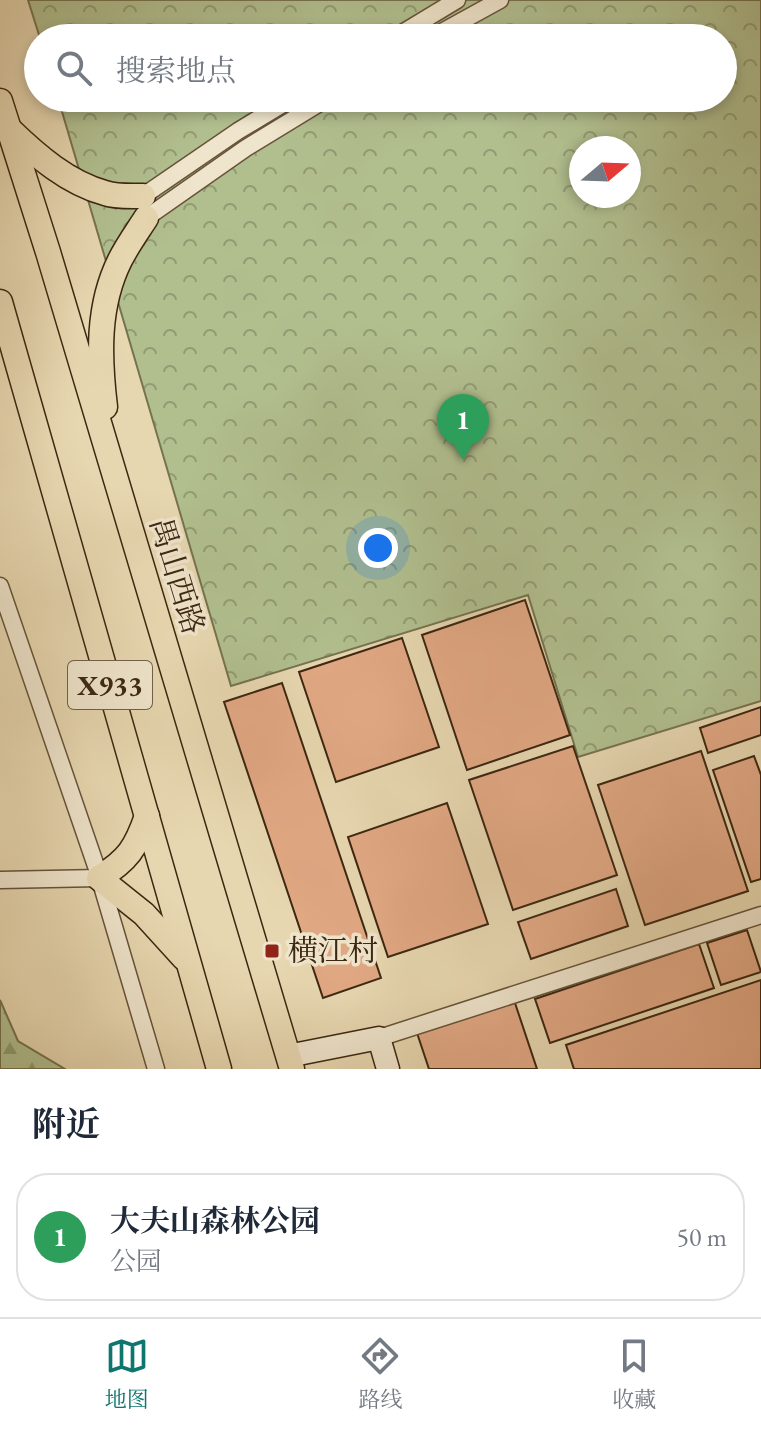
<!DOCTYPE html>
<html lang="zh">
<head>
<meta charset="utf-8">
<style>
  body { margin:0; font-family:"EB Garamond","Noto Serif SC",serif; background:#f6f6f7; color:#1f2937 }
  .compass { position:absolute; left:569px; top:136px; width:72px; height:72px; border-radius:50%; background:#fff; box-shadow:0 4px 12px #0003; rotate:71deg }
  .you { position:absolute; left:378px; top:548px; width:28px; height:28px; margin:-20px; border:6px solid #fff; border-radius:50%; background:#1a73e8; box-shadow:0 0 0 12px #1a73e833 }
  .badge { display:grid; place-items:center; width:52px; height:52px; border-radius:50%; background:#0f766e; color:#fff; font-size:26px; font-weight:700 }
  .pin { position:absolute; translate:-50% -66px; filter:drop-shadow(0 2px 4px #0008) }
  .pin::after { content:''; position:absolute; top:42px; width:28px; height:24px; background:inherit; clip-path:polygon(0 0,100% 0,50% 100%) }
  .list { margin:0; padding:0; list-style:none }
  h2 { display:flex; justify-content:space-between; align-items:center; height:104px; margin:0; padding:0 32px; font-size:34px }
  h2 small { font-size:26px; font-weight:400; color:#747a83 }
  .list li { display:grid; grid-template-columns:52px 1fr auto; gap:24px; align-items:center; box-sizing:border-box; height:128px; margin:0 16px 16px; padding:0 16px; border:2px solid #e0e1e3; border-radius:32px }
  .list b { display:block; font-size:30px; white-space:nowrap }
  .list p { margin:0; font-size:26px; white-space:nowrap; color:#747a83 }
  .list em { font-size:26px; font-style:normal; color:#747a83 }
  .icon { flex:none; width:44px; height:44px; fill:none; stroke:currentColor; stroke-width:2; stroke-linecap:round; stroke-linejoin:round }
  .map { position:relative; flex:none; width:761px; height:1069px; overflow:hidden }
  .search { position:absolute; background:#fff; box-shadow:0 4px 12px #0003; left:24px; right:24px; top:24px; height:88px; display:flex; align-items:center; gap:20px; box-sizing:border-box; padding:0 28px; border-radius:44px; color:#747a83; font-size:30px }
  .sheet { height:248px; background:#fff }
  nav { display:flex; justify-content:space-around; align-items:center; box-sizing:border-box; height:112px; border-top:2px solid #e0e1e3; background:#fff; font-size:22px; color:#747a83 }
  nav a { display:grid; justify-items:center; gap:4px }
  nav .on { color:#0f766e }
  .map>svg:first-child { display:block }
  .forest { fill:url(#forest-firs); stroke:#767350; stroke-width:2 }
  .park { fill:url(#park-crowns); stroke:#767350; stroke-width:2; fill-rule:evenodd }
  .building { fill:#e1a884; stroke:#3c2711; stroke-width:2 }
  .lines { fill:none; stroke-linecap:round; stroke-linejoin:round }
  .street-casing { stroke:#675339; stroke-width:19 }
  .secondary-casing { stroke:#3c2711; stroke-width:25 }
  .primary-casing { stroke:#3c2711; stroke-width:27 }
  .street { stroke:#efe5cc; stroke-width:16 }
  .secondary { stroke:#efe5cc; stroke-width:22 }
  .primary { stroke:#e7d7b0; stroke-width:24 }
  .poi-dot { fill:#8f2418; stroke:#efe5cc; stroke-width:3 }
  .labels { text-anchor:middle; stroke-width:7; stroke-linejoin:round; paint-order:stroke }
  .shield { fill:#efe5cc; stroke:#726049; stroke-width:2 }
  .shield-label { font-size:28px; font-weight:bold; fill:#3c2711 }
  .street-label { font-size:30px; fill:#3c2711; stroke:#efe5cc }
  .poi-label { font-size:30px; fill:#3c2711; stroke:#efe5cc; text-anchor:start }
</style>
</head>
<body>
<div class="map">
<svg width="761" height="1069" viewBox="0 0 761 1069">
  <defs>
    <pattern id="forest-firs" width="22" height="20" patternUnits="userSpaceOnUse" patternTransform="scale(2)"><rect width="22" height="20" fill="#b1bf8f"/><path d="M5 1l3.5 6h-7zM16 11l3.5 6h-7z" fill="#919b73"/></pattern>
    <pattern id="park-crowns" width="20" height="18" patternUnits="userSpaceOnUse" patternTransform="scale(2)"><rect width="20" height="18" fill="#b1bf8f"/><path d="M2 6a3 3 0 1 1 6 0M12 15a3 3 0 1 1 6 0" fill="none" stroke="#919b73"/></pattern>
  </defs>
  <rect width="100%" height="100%" fill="#e7d7b0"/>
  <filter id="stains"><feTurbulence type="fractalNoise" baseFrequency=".0025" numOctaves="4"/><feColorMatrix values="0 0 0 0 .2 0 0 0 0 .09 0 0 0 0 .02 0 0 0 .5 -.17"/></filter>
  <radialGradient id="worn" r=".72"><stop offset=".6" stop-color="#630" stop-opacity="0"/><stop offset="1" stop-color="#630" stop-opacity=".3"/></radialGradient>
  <polygon class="forest" points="0,1000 18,1041 65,1069 0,1069"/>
  <path class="park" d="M28,0H761V701L578,757L528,595L231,686L58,98H723V38H40ZM581,148H629V196H581Z"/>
  <g class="building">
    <polygon points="525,600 570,735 467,770 422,635"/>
    <polygon points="402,638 439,747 336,782 299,672"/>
    <polygon points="282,683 381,978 323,998 224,702"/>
    <polygon points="761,707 761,735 708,753 700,728"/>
    <polygon points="573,746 617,875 513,910 469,780"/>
    <polygon points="701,751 748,891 645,925 598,785"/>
    <polygon points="754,756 761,775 761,879 751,882 713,770"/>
    <polygon points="447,803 488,924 388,957 348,837"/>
    <polygon points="616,889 628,926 531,959 518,922"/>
    <polygon points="747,930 761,972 721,985 707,943"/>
    <polygon points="699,944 714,988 550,1043 535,999"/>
    <polygon points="761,980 761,1069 574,1069 566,1045"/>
    <polygon points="514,1000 537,1069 429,1069 417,1033"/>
  </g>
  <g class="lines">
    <defs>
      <g id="street">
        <polyline points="394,38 457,0"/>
        <polyline points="431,38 500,0"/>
        <polyline points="143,196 238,131 293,98"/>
        <polyline points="146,218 246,148 328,98"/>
        <polyline points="0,586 97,869 156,1069"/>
        <polyline points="0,880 99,878"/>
        <polyline points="379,1038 761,915"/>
      </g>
      <polyline id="secondary" points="288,1056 379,1038 388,1069"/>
      <g id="primary">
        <polyline points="0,101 48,252 292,1069"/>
        <path d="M10,130C37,156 68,183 105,193C116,197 131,196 143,196"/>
        <polyline points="0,302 219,1069"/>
        <path d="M105,407C99,357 97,306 120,260C127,246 137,232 146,218"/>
        <path d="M147,816C136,848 128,860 99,878L144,914L184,958"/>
      </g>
    </defs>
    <use href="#street" class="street-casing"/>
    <use href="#secondary" class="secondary-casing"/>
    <use href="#primary" class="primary-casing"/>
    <use href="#street" class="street"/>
    <use href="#secondary" class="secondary"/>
    <use href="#primary" class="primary"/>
  </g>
  <rect class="poi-dot" x="264" y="943" width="16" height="16" rx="4"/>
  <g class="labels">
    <rect class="shield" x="68" y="661" width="84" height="48" rx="6"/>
    <g class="shield-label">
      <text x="110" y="695">X933</text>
    </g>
    <g class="street-label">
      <text transform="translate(177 576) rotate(73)" y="10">禺山西路</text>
    </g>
    <g class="poi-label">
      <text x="288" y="961">横江村</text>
    </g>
  </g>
  <rect width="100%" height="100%" filter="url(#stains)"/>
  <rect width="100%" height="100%" fill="url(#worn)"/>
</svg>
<svg class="compass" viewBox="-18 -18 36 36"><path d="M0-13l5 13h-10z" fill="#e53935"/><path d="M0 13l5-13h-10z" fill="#747a83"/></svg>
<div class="you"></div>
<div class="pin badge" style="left:463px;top:460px;background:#2e9e5b">1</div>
<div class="search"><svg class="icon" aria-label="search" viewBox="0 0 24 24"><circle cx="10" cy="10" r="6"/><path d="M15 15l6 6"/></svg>搜索地点</div>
</div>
<section class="sheet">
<h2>附近<small></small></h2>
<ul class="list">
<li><span class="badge" style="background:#2e9e5b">1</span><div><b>大夫山森林公园</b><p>公园</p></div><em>50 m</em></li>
</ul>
</section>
<nav>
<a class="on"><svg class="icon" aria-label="map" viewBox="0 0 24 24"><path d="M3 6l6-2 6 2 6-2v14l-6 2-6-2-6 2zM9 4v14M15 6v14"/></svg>地图</a>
<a><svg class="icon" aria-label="directions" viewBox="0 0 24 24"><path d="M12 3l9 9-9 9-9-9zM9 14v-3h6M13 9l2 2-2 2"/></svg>路线</a>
<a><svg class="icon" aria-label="saved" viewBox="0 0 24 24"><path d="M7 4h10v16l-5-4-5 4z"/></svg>收藏</a>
</nav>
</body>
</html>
